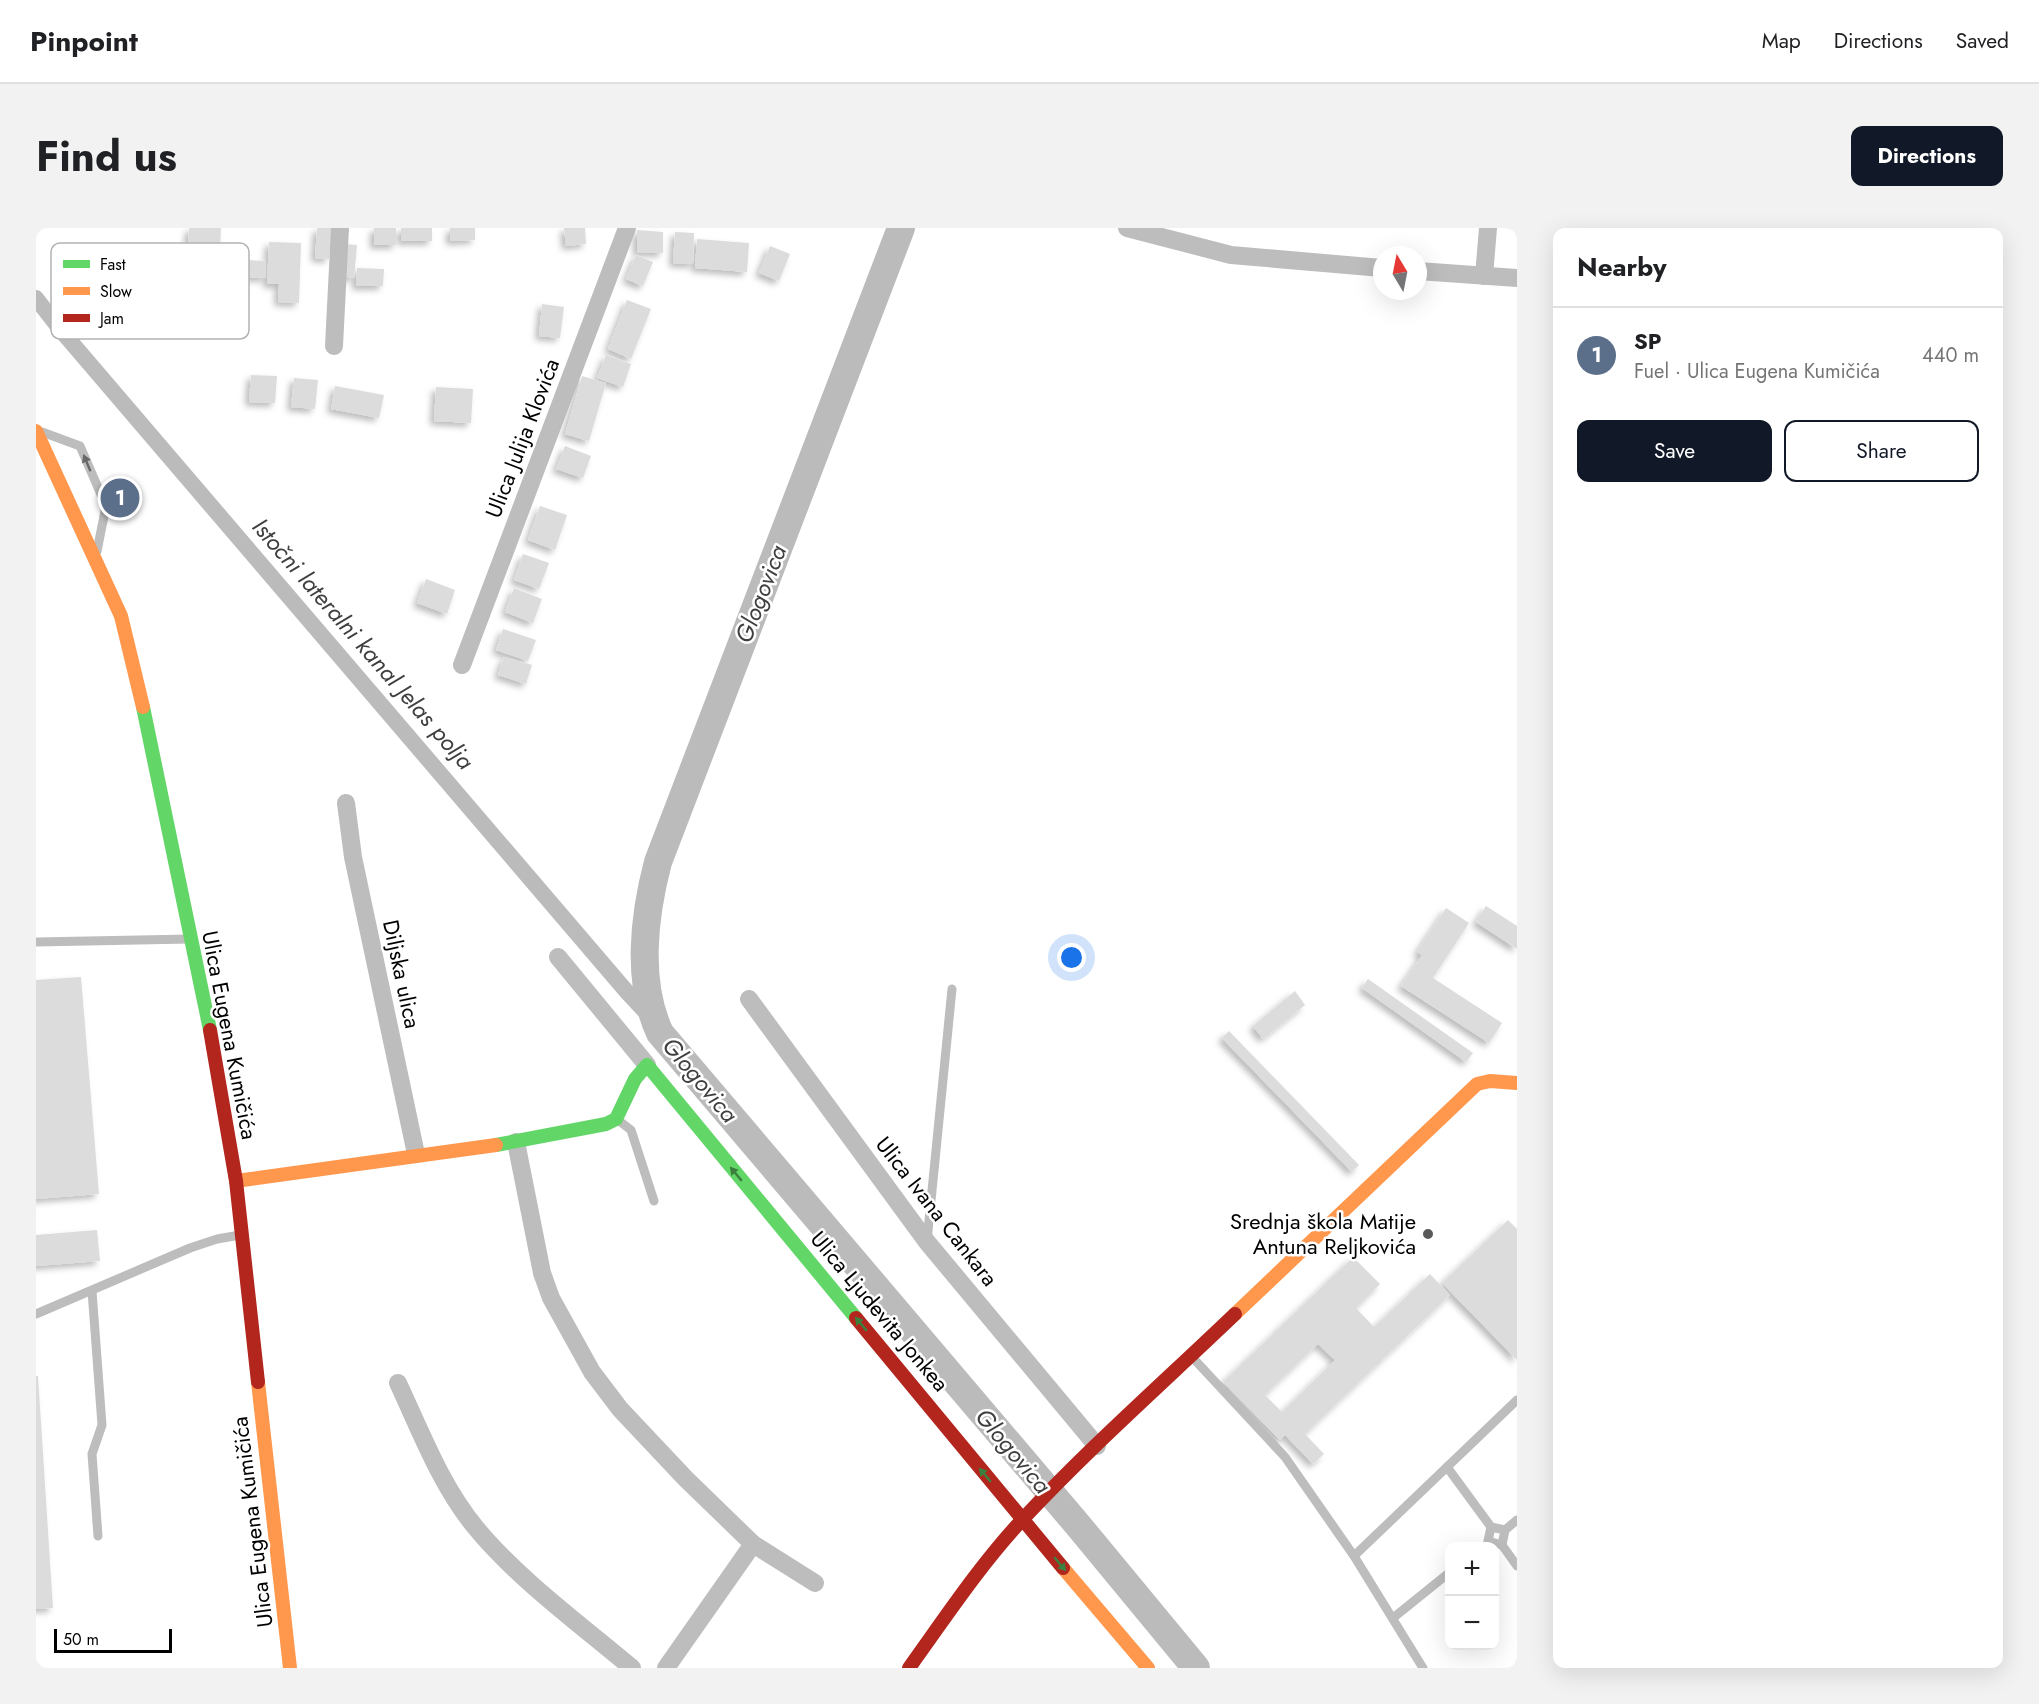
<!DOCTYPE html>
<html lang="en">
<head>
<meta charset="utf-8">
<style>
  body { margin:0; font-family:Jost,sans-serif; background:#f2f2f2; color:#202124 }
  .controls { position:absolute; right:18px; bottom:18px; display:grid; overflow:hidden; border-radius:12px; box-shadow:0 6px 24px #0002 }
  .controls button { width:54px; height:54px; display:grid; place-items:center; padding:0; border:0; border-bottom:2px solid #e0e0e0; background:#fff; color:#202124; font:30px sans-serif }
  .compass { position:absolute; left:1337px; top:18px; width:54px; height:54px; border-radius:50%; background:#fff; box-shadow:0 6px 24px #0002; rotate:350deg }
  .scale { position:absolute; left:18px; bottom:15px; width:118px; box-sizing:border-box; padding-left:6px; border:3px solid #000; border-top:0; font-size:16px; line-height:21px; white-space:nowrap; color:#000; -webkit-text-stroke:4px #fff; paint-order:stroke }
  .you { position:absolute; left:1036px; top:730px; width:21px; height:21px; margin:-15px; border:4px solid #fff; border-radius:50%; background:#1a73e8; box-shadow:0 0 0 9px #1a73e833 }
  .badge { display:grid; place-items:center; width:39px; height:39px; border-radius:50%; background:#111827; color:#fff; font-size:20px; font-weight:700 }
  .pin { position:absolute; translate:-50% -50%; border:3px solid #fff; box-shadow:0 2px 6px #0006 }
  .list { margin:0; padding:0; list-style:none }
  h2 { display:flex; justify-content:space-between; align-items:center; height:78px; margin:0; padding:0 24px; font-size:26px }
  h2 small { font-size:20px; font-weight:400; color:#757577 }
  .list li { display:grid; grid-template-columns:39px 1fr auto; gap:18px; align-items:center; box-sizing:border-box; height:96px; padding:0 24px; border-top:2px solid #e0e0e0 }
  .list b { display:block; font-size:22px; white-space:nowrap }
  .list p { margin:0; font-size:20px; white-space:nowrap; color:#757577 }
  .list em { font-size:20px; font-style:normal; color:#757577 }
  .actions { display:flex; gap:12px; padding:18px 24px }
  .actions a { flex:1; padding:14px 0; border:2px solid #111827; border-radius:12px; text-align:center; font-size:21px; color:#111827 }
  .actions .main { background:#111827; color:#fff }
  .map { position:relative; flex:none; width:1481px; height:1440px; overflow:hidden; border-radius:12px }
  header { display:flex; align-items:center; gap:36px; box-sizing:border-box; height:84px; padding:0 30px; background:#fff; border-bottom:2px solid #e0e0e0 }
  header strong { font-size:28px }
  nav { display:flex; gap:33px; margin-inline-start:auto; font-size:21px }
  .intro { display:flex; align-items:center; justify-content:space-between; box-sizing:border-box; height:144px; padding:0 36px }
  h1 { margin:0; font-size:42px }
  .button { padding:15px 27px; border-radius:12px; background:#111827; color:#fff; font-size:21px; font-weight:700 }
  main { display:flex; gap:36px; padding:0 36px }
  aside { flex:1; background:#fff; border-radius:12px; box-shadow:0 6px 24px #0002 }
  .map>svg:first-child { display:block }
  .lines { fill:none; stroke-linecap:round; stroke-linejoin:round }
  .canal { stroke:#bbb; stroke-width:16 }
  .river { stroke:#bbb; stroke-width:28 }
  .building { fill:#dcdcdc; fill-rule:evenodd; filter:url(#shadow) }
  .lane { stroke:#bdbdbd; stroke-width:9 }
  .street { stroke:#bdbdbd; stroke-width:18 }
  .fast { stroke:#63d668; stroke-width:14 }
  .slow { stroke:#ff974d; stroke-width:14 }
  .jam { stroke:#b3261e; stroke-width:14 }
  .oneway { fill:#686868 }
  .oneway2 { fill:#3b803e }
  .poi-dot { fill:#595959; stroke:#fff; stroke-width:2 }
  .labels { text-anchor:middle; stroke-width:5; stroke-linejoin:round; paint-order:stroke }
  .street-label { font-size:22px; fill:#000; stroke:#fff }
  .poi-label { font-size:22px; fill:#000; stroke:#fff; text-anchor:end }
  .water-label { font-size:24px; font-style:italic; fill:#3f3f3f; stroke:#fff }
  .key { fill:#fff; stroke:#b2b2b2; stroke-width:1.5 }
  .key-label { font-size:16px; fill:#000 }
</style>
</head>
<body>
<header>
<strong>Pinpoint</strong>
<nav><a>Map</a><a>Directions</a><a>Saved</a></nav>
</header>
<div class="intro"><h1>Find us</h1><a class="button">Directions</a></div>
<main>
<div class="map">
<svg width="1481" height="1440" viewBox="0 0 1481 1440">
  <defs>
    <filter id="shadow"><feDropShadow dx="-4" dy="4" stdDeviation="3" flood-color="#0004"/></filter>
  </defs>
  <rect width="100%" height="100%" fill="#fff"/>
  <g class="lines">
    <polyline class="canal" points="0,70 23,100 591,764 618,793"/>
    <path class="river" d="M865,0L622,634C608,687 600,754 624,805L1041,1296L1160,1440"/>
  </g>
  <g class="building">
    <polygon points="153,0 185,0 184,23 152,22"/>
    <polygon points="281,0 296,0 293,31 279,30"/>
    <rect x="338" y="0" width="22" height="17"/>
    <rect x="365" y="0" width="31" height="13"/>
    <polygon points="414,0 439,0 439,12 414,13"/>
    <polygon points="528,0 549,0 550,16 530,18"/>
    <polygon points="601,2 627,4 627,25 601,24"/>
    <polygon points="639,4 658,5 657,36 637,35"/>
    <polygon points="661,11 713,15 711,44 659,40"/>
    <polygon points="233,14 265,15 263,75 242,74 243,56 231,56"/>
    <polygon points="309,16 321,17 318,50 306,48"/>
    <polygon points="734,18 754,26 743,53 723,45"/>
    <polygon points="600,27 617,34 607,58 590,51"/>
    <polygon points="208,32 230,33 229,50 207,49"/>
    <polygon points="321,40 348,41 347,58 320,58"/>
    <polygon points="591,72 615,81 595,131 572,121"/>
    <polygon points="506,76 528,79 524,110 503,108"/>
    <polygon points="570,127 595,136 587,159 561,150"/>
    <polygon points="215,147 241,148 239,175 213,174"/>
    <polygon points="546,148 570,155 553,213 529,206"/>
    <polygon points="258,150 282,152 279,181 255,179"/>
    <polygon points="299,158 348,167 343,190 295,181"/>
    <polygon points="400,159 437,161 435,195 398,193"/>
    <polygon points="529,218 555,228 547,250 520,241"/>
    <polygon points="504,278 531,287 519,322 492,312"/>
    <polygon points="487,326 513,335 503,361 478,352"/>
    <polygon points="390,351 419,362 411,386 381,375"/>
    <polygon points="478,360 506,371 497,395 469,384"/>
    <polygon points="467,401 500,412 492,433 460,422"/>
    <polygon points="468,429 496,437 490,456 462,447"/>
    <polygon points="1450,678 1481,698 1481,721 1440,694"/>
    <polygon points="1410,680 1433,695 1397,750 1466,795 1453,815 1365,758 1386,727 1381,724"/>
    <polygon points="45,749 63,966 0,971 0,752"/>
    <polygon points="1332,751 1437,825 1430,834 1326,760"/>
    <polygon points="1259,763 1269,777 1227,811 1217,798"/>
    <polygon points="1193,803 1323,937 1316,944 1186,810"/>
    <polygon points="1472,992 1481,1001 1481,1132 1406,1055"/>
    <polygon points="61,1002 64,1033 0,1038 0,1007"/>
    <path d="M1317,1029L1344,1056L1320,1080L1338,1099L1394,1046L1414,1067L1269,1206L1288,1226L1277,1236L1249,1207L1244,1212L1187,1154ZM1282,1116L1299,1132L1246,1184L1229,1167Z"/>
    <polygon points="0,1148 2,1148 17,1380 0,1381"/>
  </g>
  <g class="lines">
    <g class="lane">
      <polyline points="6,204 44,218 70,278 61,323"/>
      <polyline points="0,714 154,711"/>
      <polyline points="582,892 595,902 618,973"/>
      <polyline points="891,1013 916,761"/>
      <polyline points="56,1063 66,1197 56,1226 62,1308"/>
      <polyline points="0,1086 154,1020 181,1011 204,1007"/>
      <polyline points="1157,1130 1249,1229 1318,1328 1387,1440"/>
      <polyline points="1411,1239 1455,1299"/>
      <polyline points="1469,1302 1455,1299 1452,1313 1466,1317 1469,1302 1481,1292"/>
      <polyline points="1466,1317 1481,1338"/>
      <polyline points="1318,1328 1481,1172"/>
      <polyline points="1357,1390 1414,1344"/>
    </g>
    <g class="street">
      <polyline points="1091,0 1195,27 1346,40"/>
      <polyline points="1382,43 1481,50"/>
      <polyline points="1448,48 1452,0"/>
      <polyline points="298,118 304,0"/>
      <polyline points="426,437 591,0"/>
      <polyline points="310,575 317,629 380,926"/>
      <polyline points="522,729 611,837"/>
      <polyline points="713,771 891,1014 1061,1218"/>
      <polyline points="480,914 506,1045 515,1070 556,1144 584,1181 649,1250 717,1316 779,1355"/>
      <path d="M362,1155C385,1204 405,1258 440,1300C482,1351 545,1397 596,1440"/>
      <polyline points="630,1440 717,1316"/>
    </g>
    <g class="fast">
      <polyline points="107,479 174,802"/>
      <polyline points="460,917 570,896 580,891 599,851 611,837 820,1090"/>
    </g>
    <g class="slow">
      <polyline points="0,203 85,388 107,479"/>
      <polyline points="200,953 460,917"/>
      <polyline points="1199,1086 1441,856 1454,853 1481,855"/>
      <polyline points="222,1154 254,1440"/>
      <polyline points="1027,1340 1112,1440"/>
    </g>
    <g class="jam">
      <polyline points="174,802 200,953 222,1154"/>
      <polyline points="820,1090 1027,1340"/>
      <path d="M873,1440C909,1390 944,1337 986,1292C1053,1220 1128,1154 1199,1086"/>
    </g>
  </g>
  <defs><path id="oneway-solid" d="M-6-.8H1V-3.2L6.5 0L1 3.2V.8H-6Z" transform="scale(1.5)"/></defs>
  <use class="oneway" href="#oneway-solid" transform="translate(51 235) rotate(-113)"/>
  <g class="oneway2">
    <use href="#oneway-solid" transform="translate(700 946) rotate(-130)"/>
    <use href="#oneway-solid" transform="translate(825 1096) rotate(-130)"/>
    <use href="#oneway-solid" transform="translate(949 1247) rotate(-130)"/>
    <use href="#oneway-solid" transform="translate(1024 1336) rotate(50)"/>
  </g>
  <circle class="poi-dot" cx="1392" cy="1006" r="6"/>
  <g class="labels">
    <g class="street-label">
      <text transform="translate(486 210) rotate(-69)" y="8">Ulica Julija Klovića</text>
      <text transform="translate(366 746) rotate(78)" y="8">Diljska ulica</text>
      <text transform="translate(194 807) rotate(79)" y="8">Ulica Eugena Kumičića</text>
      <text transform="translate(901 983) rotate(52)" y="8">Ulica Ivana Cankara</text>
      <text transform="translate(844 1083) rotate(50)" y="8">Ulica Ljudevita Jonkea</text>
      <text transform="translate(216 1294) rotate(-97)" y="8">Ulica Eugena Kumičića</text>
    </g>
    <g class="poi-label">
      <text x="1380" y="1001">Srednja škola Matije<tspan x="1380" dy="25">Antuna Reljkovića</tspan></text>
    </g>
    <g class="water-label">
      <text transform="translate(725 366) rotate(-69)" y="8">Glogovica</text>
      <text transform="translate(327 416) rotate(49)" y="8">Istočni lateralni kanal Jelas polja</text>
      <text transform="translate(664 852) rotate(50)" y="8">Glogovica</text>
      <text transform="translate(977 1223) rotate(50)" y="8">Glogovica</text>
    </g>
  </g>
  <rect x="15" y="15" width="198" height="96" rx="9" class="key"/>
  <rect x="27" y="32" width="27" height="8" fill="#63d668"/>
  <rect x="27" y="59" width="27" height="8" fill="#ff974d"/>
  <rect x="27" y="86" width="27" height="8" fill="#b3261e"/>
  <g class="key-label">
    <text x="64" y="42">Fast</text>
    <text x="64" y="69">Slow</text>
    <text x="64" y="96">Jam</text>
  </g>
</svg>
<div class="controls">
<button>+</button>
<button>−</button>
</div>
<svg class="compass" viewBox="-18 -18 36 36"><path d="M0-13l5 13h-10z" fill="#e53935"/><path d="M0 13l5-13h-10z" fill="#757577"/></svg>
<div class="scale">50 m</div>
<div class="you"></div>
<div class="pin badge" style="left:84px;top:270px;background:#5c6f8a">1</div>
</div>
<aside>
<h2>Nearby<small></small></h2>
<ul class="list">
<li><span class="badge" style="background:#5c6f8a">1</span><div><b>SP</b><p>Fuel · Ulica Eugena Kumičića</p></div><em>440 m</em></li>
</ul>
<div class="actions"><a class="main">Save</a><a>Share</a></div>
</aside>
</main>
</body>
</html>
